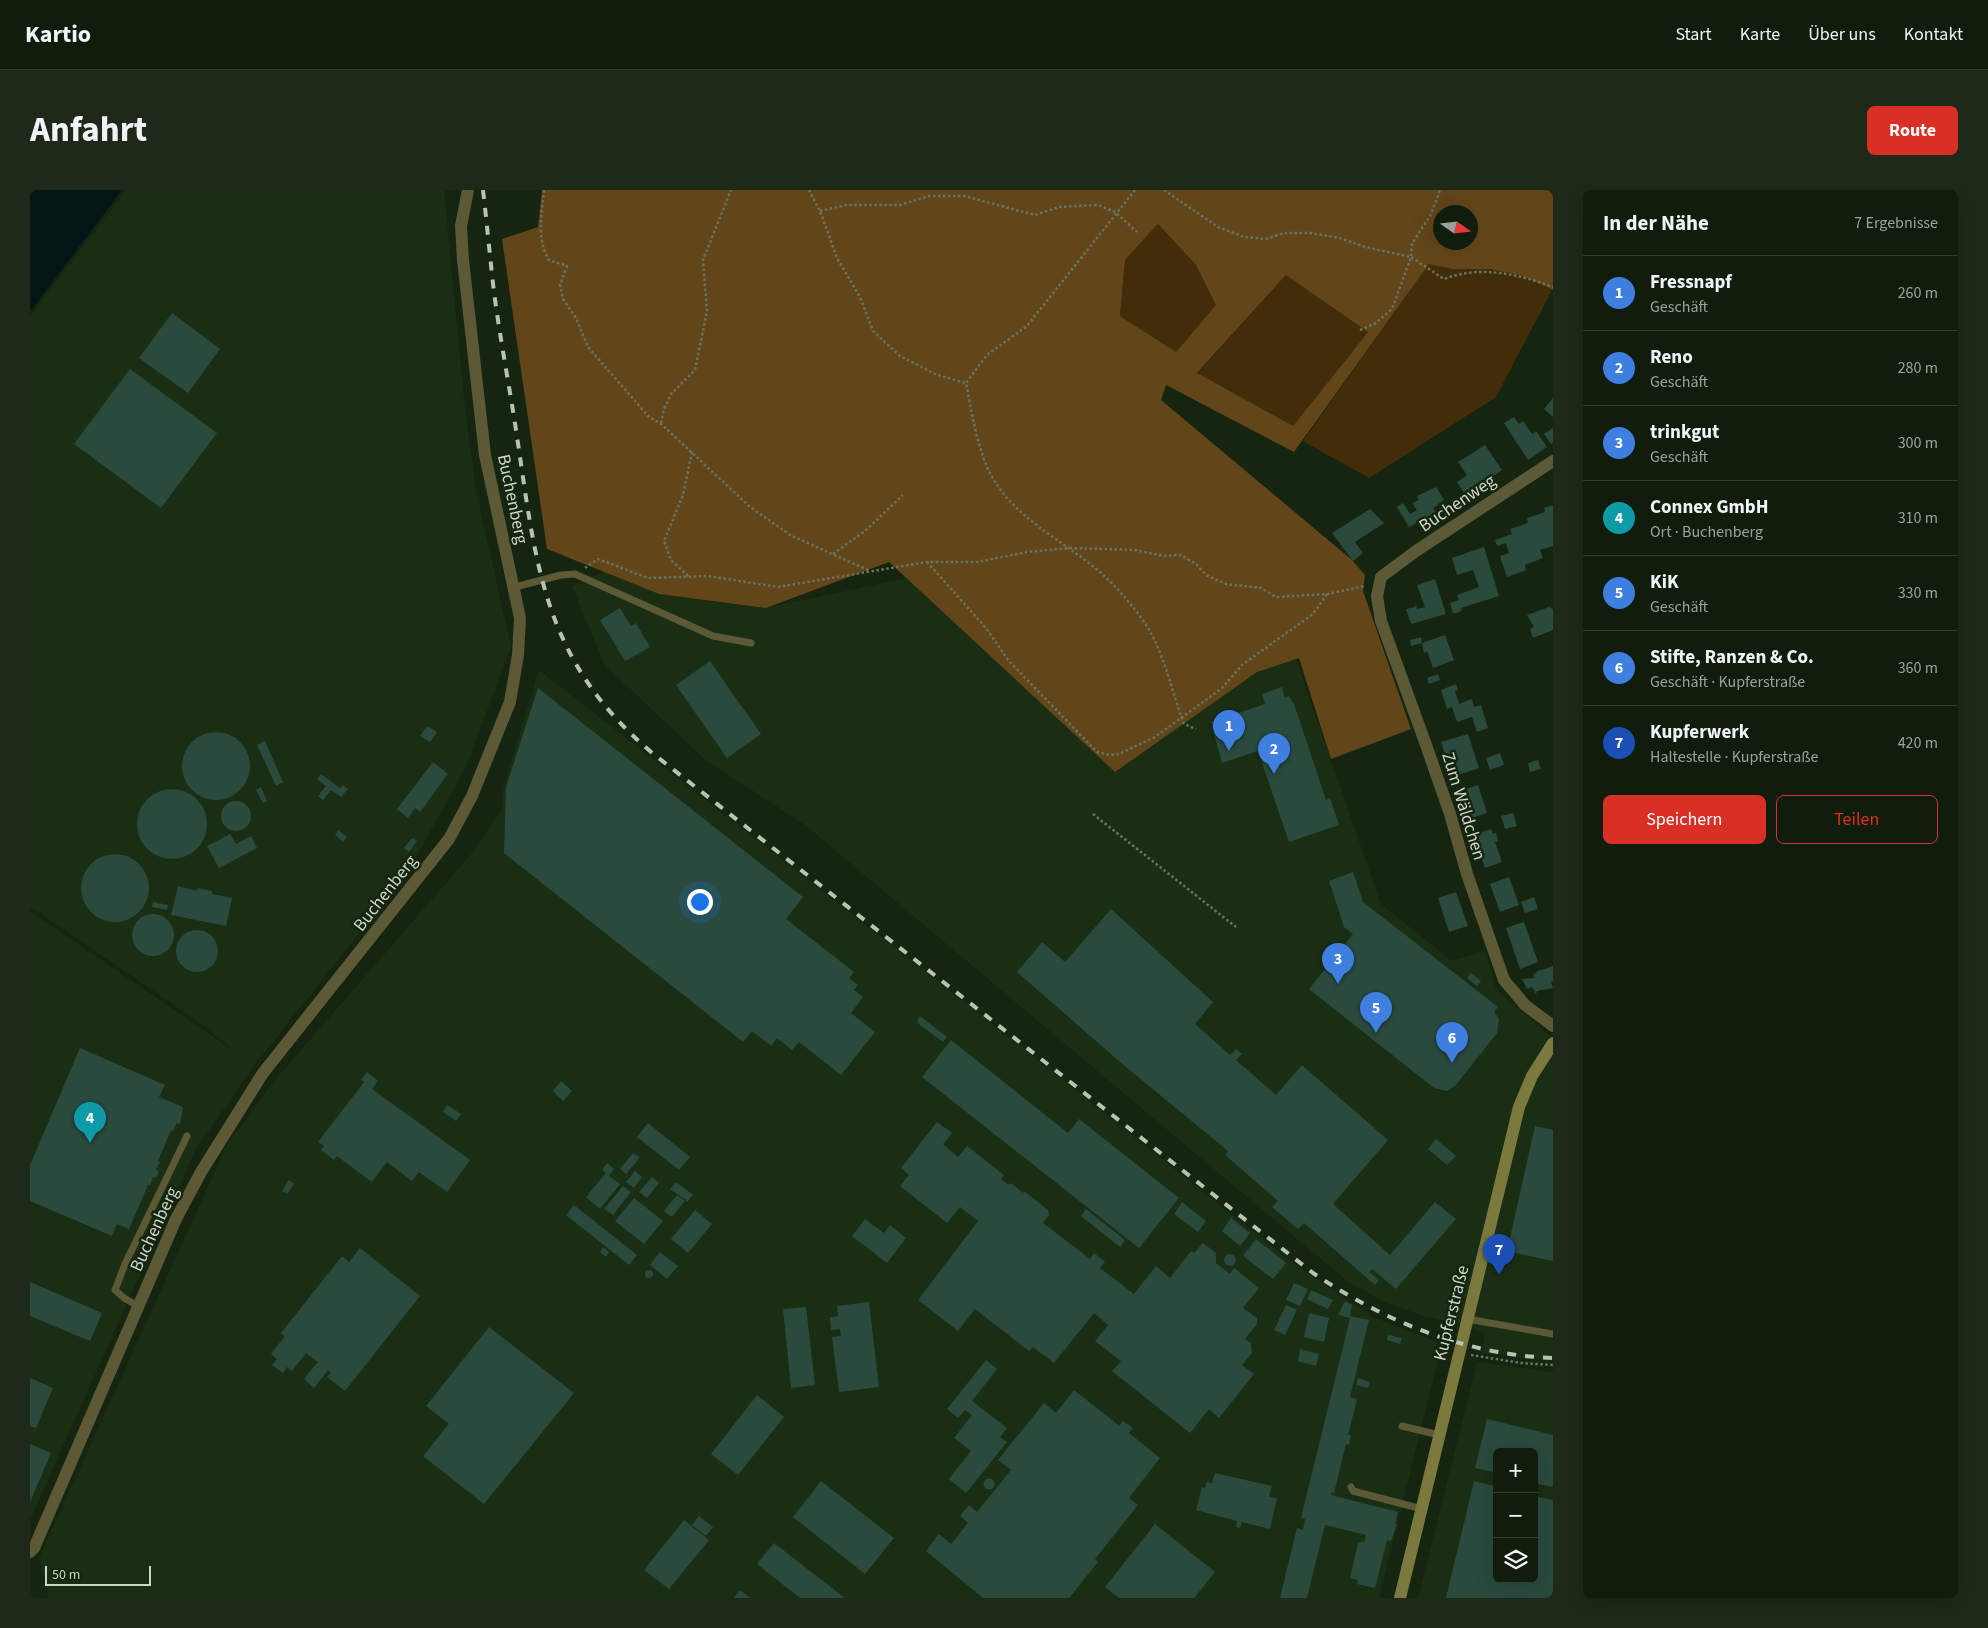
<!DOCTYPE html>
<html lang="de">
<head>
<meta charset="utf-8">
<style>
  body { margin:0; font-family:"Source Sans 3",sans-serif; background:#1e291a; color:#f1f3f6 }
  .controls { position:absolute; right:15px; bottom:15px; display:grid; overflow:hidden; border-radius:8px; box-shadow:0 5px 20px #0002 }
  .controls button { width:45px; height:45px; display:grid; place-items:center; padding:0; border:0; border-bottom:1px solid #303a2d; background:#101c0c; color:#f1f3f6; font:25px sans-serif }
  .compass { position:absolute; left:1403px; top:15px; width:45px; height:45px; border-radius:50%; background:#101c0c; box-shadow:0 5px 20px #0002; rotate:104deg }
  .scale { position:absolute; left:15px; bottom:12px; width:106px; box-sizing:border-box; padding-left:5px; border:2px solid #ccd6c9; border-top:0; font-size:14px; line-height:18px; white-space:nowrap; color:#ccd6c9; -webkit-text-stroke:4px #162510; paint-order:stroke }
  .you { position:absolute; left:669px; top:711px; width:18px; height:18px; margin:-12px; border:4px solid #fff; border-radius:50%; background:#1a73e8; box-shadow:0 0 0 8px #1a73e833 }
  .badge { display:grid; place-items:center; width:32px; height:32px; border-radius:50%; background:#d93025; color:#fff; font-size:16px; font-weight:700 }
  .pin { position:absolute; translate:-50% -41px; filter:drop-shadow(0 1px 2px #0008) }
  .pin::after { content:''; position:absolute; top:26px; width:18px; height:15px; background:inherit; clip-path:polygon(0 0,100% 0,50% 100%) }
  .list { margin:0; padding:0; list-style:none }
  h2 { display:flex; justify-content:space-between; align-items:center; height:65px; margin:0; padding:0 20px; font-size:21px }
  h2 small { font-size:16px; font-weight:400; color:#9ca19d }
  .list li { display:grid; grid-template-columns:32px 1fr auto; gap:15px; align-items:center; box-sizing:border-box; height:75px; padding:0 20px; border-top:1px solid #303a2d }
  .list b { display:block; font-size:19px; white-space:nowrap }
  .list p { margin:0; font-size:16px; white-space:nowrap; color:#9ca19d }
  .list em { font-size:16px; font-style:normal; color:#9ca19d }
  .actions { display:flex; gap:10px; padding:15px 20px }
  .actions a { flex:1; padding:11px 0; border:1px solid #d93025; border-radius:8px; text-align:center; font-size:18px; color:#d93025 }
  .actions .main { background:#d93025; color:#fff }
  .icon { flex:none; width:28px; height:28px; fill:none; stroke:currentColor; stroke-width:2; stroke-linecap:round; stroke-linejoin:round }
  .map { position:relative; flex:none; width:1523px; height:1408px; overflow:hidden; border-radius:8px }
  header { display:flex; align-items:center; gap:30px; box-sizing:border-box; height:70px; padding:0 25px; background:#101c0c; border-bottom:1px solid #303a2d }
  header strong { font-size:24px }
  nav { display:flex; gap:28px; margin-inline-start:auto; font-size:18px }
  .intro { display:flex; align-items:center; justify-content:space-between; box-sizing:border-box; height:120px; padding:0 30px }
  h1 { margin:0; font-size:35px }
  .button { padding:12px 22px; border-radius:8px; background:#d93025; color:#fff; font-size:18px; font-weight:700 }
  main { display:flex; gap:30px; padding:0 30px }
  aside { flex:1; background:#101c0c; border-radius:8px; box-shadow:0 5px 20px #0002 }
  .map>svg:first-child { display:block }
  .built { fill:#1a2e13; fill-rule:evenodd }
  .green { fill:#422d0b }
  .forest { fill:#62461a; fill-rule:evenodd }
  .water { fill:#041516 }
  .building { fill:#2a4a3e }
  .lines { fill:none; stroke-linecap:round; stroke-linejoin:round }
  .path { stroke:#687463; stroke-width:2.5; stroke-dasharray:2.5 2.5; stroke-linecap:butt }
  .lane { stroke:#5b5936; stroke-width:7 }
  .street { stroke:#5b5936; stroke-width:12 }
  .secondary { stroke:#7c793f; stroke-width:12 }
  .rail { stroke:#b8c3b5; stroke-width:4; stroke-dasharray:9 9; stroke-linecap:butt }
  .labels { text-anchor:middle; stroke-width:5; stroke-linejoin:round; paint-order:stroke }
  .street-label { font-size:18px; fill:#ccd6c9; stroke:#162510 }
</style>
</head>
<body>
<header>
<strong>Kartio</strong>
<nav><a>Start</a><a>Karte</a><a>Über uns</a><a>Kontakt</a></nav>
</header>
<div class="intro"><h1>Anfahrt</h1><a class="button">Route</a></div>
<main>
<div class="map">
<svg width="1523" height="1408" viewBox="0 0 1523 1408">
  <rect width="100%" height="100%" fill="#162510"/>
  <g class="built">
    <polygon points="96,0 414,0 435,219 446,300 481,457 436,577 385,669 328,745 224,876 166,959 0,1330 0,721 210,865 170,833 0,716 0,126"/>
    <polygon points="574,382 629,404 736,418 876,388 1085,582 1260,452 1351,714 1422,771 1455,761 1466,799 1523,848 1523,1171 1451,1163 1455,1143 1417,1131 1393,1126 1352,1111 1317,1091 775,635 673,568 574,474 542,396"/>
    <polygon points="509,480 951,825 1263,1073 1343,1127 1412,1154 1349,1408 19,1408 9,1368 197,955 245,890 443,662 472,619 473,598"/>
    <path d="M1447,1172L1523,1182V1408H1388ZM1467,1262H1504V1389H1467Z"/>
  </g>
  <g class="green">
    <polygon points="1128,34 1166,75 1187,115 1146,162 1090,126 1095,70"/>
    <polygon points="1399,74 1422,79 1460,79 1490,85 1522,100 1466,207 1339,288 1273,251"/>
    <polygon points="1257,84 1338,142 1263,236 1167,184"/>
  </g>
  <path class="forest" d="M512,0H1523V100L1490,85L1460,79H1422L1399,74L1264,262L1136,195L1131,210L1322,370L1335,385L1333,401L1381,539L1301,569L1269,468L1227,482L1085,582L859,372L736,418L629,404L517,359L472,49L508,37ZM1410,22H1440V52H1410ZM1128,34L1166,75L1186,115L1146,162L1090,126L1095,70ZM1256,85L1338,142L1263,236L1167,183Z"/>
  <polygon class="water" points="0,0 92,0 0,122"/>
  <g class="building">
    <polygon points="142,123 190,159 158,203 109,168"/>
    <polygon points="100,179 187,243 131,318 44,254"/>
    <polygon points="1523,208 1523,227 1514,219"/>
    <polygon points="1484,227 1489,234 1493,231 1502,244 1506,241 1517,257 1498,270 1474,233"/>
    <polygon points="1523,238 1523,253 1521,254 1514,244"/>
    <polygon points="1455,255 1472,280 1435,305 1427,292 1437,285 1428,272"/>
    <polygon points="1406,297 1414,310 1403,318 1406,323 1379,337 1367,317 1373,313 1380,324 1387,320 1382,313 1389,310 1387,306"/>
    <polygon points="1523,315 1523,356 1510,360 1513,368 1495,375 1496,380 1477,387 1470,366 1479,363 1476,353 1467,356 1465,350 1482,344 1480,339 1498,333 1497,328 1515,322 1514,318"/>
    <polygon points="1340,319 1354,333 1325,352 1333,363 1323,371 1302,343"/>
    <polygon points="1454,357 1469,406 1431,418 1432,421 1423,424 1420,413 1429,410 1427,405 1449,397 1443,380 1427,385 1422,368"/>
    <polygon points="1405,389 1416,424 1381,434 1376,419 1385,417 1386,414 1387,419 1395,417 1387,395"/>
    <polygon points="1519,417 1523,419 1523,440 1503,448 1500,439 1504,437 1497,425"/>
    <polygon points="590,418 601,436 606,433 620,457 595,471 570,430"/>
    <polygon points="1415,445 1424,470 1403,478 1397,461 1394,463 1392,453 1381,456 1380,450 1391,447 1392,453"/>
    <polygon points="680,471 731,544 697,568 646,495"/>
    <polygon points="1408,484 1410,490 1399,494 1397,488"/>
    <polygon points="1426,494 1428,500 1425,501 1429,514 1442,509 1444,517 1451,515 1458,538 1447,542 1442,527 1427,532 1422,517 1417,519 1411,500"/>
    <polygon points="1252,497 1255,508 1259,506 1264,514 1296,610 1300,608 1309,635 1259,652 1228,561 1192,573 1181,532 1235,514 1232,504"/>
    <polygon points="508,498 773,707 756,729 824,782 819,788 828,795 824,800 833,807 821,823 845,842 811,885 769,852 762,860 747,848 741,856 722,841 713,852 474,663 476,597"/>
    <polygon points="397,536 407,542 400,552 390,546"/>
    <circle cx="186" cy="576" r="34"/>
    <polygon points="1438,544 1449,578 1423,587 1411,552"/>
    <polygon points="235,551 253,592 246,596 227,555"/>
    <polygon points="1470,563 1474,575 1460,580 1456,568"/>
    <polygon points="1508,570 1511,579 1500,582 1498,573"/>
    <polygon points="403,572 418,584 390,622 385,618 378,628 367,619"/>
    <polygon points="291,584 310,598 313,595 318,599 311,607 301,600 293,610 288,606 296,596 287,589"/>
    <polygon points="1448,595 1457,623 1438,629 1429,601"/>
    <polygon points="231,597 237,611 233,613 226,600"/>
    <circle cx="142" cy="634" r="35"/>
    <circle cx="206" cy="626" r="15"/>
    <polygon points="1483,623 1487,636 1475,639 1471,626"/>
    <polygon points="1461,639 1463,644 1466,643 1468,651 1465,652 1472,672 1455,678 1443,645"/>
    <polygon points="308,640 317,647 313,652 305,645"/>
    <polygon points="200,644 206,654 221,646 227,658 189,678 177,656"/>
    <polygon points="382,648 387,651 379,662 374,658"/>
    <circle cx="85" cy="698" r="34"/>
    <polygon points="1323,682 1333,712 1468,817 1464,822 1469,829 1467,843 1425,896 1417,901 1404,898 1279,799 1323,744 1314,737 1299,691"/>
    <polygon points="1479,687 1489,715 1470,722 1460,694"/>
    <polygon points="148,696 167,701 168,698 182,701 182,704 202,708 196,736 141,725"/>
    <polygon points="1426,702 1438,736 1419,742 1408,708"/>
    <polygon points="1504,707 1508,719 1495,723 1491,712"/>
    <polygon points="123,712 138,715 137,720 122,717"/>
    <polygon points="1081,719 1183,812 1165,834 1200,865 1206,859 1212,864 1206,870 1246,905 1272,875 1358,950 1303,1014 1360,1065 1405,1012 1426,1029 1366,1099 1342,1079 1339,1082 1349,1090 1345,1095 1274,1033 1268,1039 1242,1017 1248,1011 1195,965 1198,961 1090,872 987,782 1012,752 1035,772"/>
    <circle cx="123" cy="745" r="21"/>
    <polygon points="1494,732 1508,772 1490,779 1476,738"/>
    <circle cx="167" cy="761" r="21"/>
    <polygon points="1523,776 1523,791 1521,792 1523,798 1507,801 1506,804 1502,797 1497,799 1492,789 1504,788 1503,785 1508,781"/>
    <polygon points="1441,783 1451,791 1447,796 1437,788"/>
    <polygon points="890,826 917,847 913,852 890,835 887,830"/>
    <polygon points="921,850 1038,943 1049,929 1149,1008 1109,1058 892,887"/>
    <polygon points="50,858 135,895 129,907 153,917 150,934 147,933 143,941 141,940 128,971 130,972 126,980 129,981 126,988 123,987 120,995 118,995 99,1039 87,1034 82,1046 0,1011 0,975"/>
    <polygon points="337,882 348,891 342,899 440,970 417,1002 389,982 382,991 357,972 342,992 307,966 304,970 291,960 294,956 288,952 334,892 331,890"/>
    <polygon points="531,891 542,901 533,911 523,901"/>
    <polygon points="417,915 431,924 426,931 413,922"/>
    <polygon points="907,932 922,943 913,954 928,967 937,956 974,985 971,989 979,995 981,993 993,1003 994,1001 1018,1020 1019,1025 1013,1033 1060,1069 1064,1063 1075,1072 1070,1078 1104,1104 1126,1076 1140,1088 1161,1061 1164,1063 1173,1053 1186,1063 1186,1073 1200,1084 1204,1078 1229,1098 1213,1118 1227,1128 1227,1134 1215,1149 1221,1153 1222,1163 1212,1175 1224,1184 1189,1228 1179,1219 1160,1243 1082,1181 1091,1171 1065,1151 1078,1135 1064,1123 1024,1173 1003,1157 999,1161 945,1119 928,1141 888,1110 948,1031 930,1017 917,1033 870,996 879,985 871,978"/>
    <polygon points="618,933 660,967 649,980 607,947"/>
    <polygon points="1505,936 1523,940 1523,1071 1477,1061"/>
    <polygon points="1406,949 1426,966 1417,975 1398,959"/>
    <polygon points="603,963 610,967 596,984 590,979"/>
    <polygon points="577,973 584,979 579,986 590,994 570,1019 556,1007 576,983 572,980"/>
    <polygon points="605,981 612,987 604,998 596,992"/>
    <polygon points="622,987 629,993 617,1008 609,1002"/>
    <polygon points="259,990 264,994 257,1004 252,1001"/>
    <polygon points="646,992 663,1005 657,1012 656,1010 640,999"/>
    <polygon points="593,996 601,1002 583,1025 574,1019"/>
    <polygon points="647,1005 655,1011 642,1027 634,1021"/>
    <polygon points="604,1008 633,1031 614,1054 585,1031"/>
    <polygon points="1152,1012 1176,1031 1168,1042 1144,1024"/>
    <polygon points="544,1015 607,1065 599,1075 536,1025"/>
    <polygon points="1056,1019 1095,1050 1090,1057 1051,1026"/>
    <polygon points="665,1020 682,1034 658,1063 641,1049"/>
    <polygon points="1201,1028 1220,1043 1210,1056 1192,1041"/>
    <polygon points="835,1029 854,1043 860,1035 876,1048 857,1073 822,1046"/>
    <polygon points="1226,1049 1256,1073 1243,1089 1213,1066"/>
    <polygon points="573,1057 579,1062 576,1067 570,1062"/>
    <polygon points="330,1058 390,1106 315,1201 297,1187 301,1182 298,1180 284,1198 274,1189 288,1172 276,1163 262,1181 257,1177 253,1183 242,1175 247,1169 241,1164 255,1146 251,1143 312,1066 319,1072"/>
    <polygon points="630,1062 648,1076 637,1089 620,1075"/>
    <circle cx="1200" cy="1070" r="6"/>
    <circle cx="619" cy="1084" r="4"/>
    <polygon points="0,1092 72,1123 60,1151 0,1126"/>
    <polygon points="1264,1093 1278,1099 1270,1116 1256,1110"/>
    <polygon points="1281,1100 1303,1110 1298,1119 1277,1109"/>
    <polygon points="1315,1111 1322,1115 1320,1126 1339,1130 1320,1207 1327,1209 1318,1245 1321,1245 1319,1255 1316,1254 1304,1303 1302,1302 1301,1305 1368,1322 1365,1334 1367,1334 1361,1351 1357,1350 1345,1398 1327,1394 1328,1390 1320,1388 1328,1353 1335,1351 1336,1345 1295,1335 1277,1408 1250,1408 1267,1338 1273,1340 1275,1329 1271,1328 1320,1128 1308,1125"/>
    <polygon points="839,1112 849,1197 809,1202 802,1147 811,1146 810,1139 801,1140 800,1127 808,1126 807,1116"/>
    <polygon points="1256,1115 1267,1120 1255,1145 1244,1140"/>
    <polygon points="776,1117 785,1195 761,1198 753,1119"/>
    <polygon points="1279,1123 1299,1128 1294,1152 1274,1147"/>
    <polygon points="459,1137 544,1203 454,1314 393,1266 419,1234 396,1216"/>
    <polygon points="1358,1145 1372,1148 1370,1154 1357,1150"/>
    <polygon points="1270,1159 1289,1164 1286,1176 1268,1171"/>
    <polygon points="956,1170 967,1179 942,1211 977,1238 970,1247 977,1252 936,1303 919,1289 941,1261 924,1248 942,1225 935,1220 928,1228 917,1219"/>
    <polygon points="0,1188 23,1198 6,1238 0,1236"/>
    <polygon points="1328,1188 1340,1192 1338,1198 1326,1195"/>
    <polygon points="1044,1200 1087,1234 1090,1235 1093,1231 1103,1238 1099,1243 1130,1268 1099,1308 1108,1315 1065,1369 1068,1372 1039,1408 953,1408 896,1361 909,1344 921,1354 938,1333 930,1326 939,1315 947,1322 981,1280 968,1270 1014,1213 1026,1223"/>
    <polygon points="727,1205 754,1227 708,1285 681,1264"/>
    <polygon points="1457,1229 1523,1245 1523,1297 1504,1293 1504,1262 1467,1262 1467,1283 1445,1278"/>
    <polygon points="0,1254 21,1263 0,1312"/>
    <polygon points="1185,1283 1242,1296 1239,1307 1247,1308 1240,1339 1212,1332 1210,1338 1206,1337 1207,1331 1166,1320 1172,1297 1175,1298 1177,1292 1182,1293"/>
    <circle cx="959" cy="1294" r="5.5"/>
    <polygon points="791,1291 864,1348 835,1384 763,1327"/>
    <polygon points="1444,1291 1467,1297 1467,1389 1504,1389 1504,1306 1523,1310 1523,1408 1416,1408"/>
    <polygon points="669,1326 683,1337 676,1346 662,1335"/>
    <polygon points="654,1330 679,1350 639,1399 614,1380"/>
    <polygon points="1125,1334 1185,1382 1164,1408 1089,1408 1075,1397"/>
    <polygon points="744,1353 815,1408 770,1408 727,1374"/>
    <polygon points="710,1400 720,1408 704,1408"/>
  </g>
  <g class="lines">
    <g class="path">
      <path d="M514,0C512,25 506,48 519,70L537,76L530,95L533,109L546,128L558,157L619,227L631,234L719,316L760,345L840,381"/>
      <polyline points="779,0 790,21 807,68 830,107 843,141 870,166 905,184 935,193"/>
      <path d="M1105,0L997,136L957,165L936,193C942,222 947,259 961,285C989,337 1053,358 1090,402C1101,414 1114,430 1122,445C1136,472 1143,505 1154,534L1166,539"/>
      <path d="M1134,0L1188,37L1214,47L1236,49L1254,43H1280L1310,48L1335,57L1381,67L1414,89C1450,75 1488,84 1523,97"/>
      <polyline points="790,21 816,15 870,15 899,6 934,6 1005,25 1029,17 1068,15 1085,22 1107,42"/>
      <polyline points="1330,140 1346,133 1362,119 1381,67 1382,54 1401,24 1410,0"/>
      <polyline points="631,233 634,219 641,204 665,180 677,121 673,70 701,0"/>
      <polyline points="803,364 836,340 873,305"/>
      <polyline points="897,372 956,438 978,470 1067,562 1080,565 1089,564 1125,547 1192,498 1212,475 1283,424 1297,404"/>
      <polyline points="555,378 568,369 618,388 678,386 748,397 897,372 947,372 997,362 1040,358 1105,360 1134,366 1151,365 1166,374 1176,385 1196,394 1231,398 1246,407 1297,404 1335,396"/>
      <polyline points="658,386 641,370 634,351 653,305 662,262"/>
      <polyline points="1063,624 1206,737"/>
      <polyline points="1441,1165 1491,1173 1523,1175"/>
    </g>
    <g class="lane">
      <polyline points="485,397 531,385 545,384 683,446 721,453"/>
      <polyline points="108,1116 94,1108 85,1100 95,1074 157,946"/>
      <polyline points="1437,1129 1523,1144"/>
      <polyline points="1372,1236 1409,1245"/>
      <polyline points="1321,1297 1323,1301 1392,1319"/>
    </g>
    <g class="street">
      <polyline points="1523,271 1386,361 1351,387 1347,406 1351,431 1395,552 1420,624 1437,684 1474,790 1495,815 1523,836"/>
      <polyline points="0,1362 4,1358 146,1029 171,982 233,883 419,649 442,606 480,512 488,465 490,428 455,265 433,70 431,36 438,0"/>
    </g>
    <polyline class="secondary" points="1370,1408 1489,917 1502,886 1523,853"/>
    <path class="rail" d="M453,0C457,34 460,68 464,102C470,148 479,194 486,240C506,372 511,468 621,562L1283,1083C1354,1131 1436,1165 1523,1168"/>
  </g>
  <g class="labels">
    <g class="street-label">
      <text transform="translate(483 309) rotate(78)" y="6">Buchenberg</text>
      <text transform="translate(1427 313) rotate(-34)" y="6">Buchenweg</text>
      <text transform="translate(1434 616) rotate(73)" y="6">Zum Wäldchen</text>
      <text transform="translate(355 703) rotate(-52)" y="6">Buchenberg</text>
      <text transform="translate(124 1039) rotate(-65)" y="6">Buchenberg</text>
      <text transform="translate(1421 1123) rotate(-76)" y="6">Kupferstraße</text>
    </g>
  </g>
</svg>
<div class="controls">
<button>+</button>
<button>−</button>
<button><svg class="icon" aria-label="layers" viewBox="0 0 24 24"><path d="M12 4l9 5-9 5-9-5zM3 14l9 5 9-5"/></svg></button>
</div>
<svg class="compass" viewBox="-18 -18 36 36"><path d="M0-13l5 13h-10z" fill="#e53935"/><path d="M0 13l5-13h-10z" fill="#9ca19d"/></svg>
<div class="scale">50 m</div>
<div class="you"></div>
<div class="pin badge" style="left:1199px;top:561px;background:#3f7fe0">1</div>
<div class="pin badge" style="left:1244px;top:584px;background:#3f7fe0">2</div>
<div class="pin badge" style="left:1308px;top:794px;background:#3f7fe0">3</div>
<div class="pin badge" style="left:60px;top:953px;background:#0f9aa8">4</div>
<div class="pin badge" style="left:1346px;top:843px;background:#3f7fe0">5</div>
<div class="pin badge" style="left:1422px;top:873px;background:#3f7fe0">6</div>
<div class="pin badge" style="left:1469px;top:1085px;background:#1a4fb4">7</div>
</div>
<aside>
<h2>In der Nähe<small>7 Ergebnisse</small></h2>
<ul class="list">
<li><span class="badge" style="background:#3f7fe0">1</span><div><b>Fressnapf</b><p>Geschäft</p></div><em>260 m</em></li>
<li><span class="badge" style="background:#3f7fe0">2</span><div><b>Reno</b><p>Geschäft</p></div><em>280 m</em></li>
<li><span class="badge" style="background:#3f7fe0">3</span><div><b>trinkgut</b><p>Geschäft</p></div><em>300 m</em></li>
<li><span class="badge" style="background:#0f9aa8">4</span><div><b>Connex GmbH</b><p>Ort · Buchenberg</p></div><em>310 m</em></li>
<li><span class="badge" style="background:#3f7fe0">5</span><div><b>KiK</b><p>Geschäft</p></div><em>330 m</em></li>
<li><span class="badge" style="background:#3f7fe0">6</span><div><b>Stifte, Ranzen &amp; Co.</b><p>Geschäft · Kupferstraße</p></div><em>360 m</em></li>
<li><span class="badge" style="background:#1a4fb4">7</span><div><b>Kupferwerk</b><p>Haltestelle · Kupferstraße</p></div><em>420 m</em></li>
</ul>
<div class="actions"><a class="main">Speichern</a><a>Teilen</a></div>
</aside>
</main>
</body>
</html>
